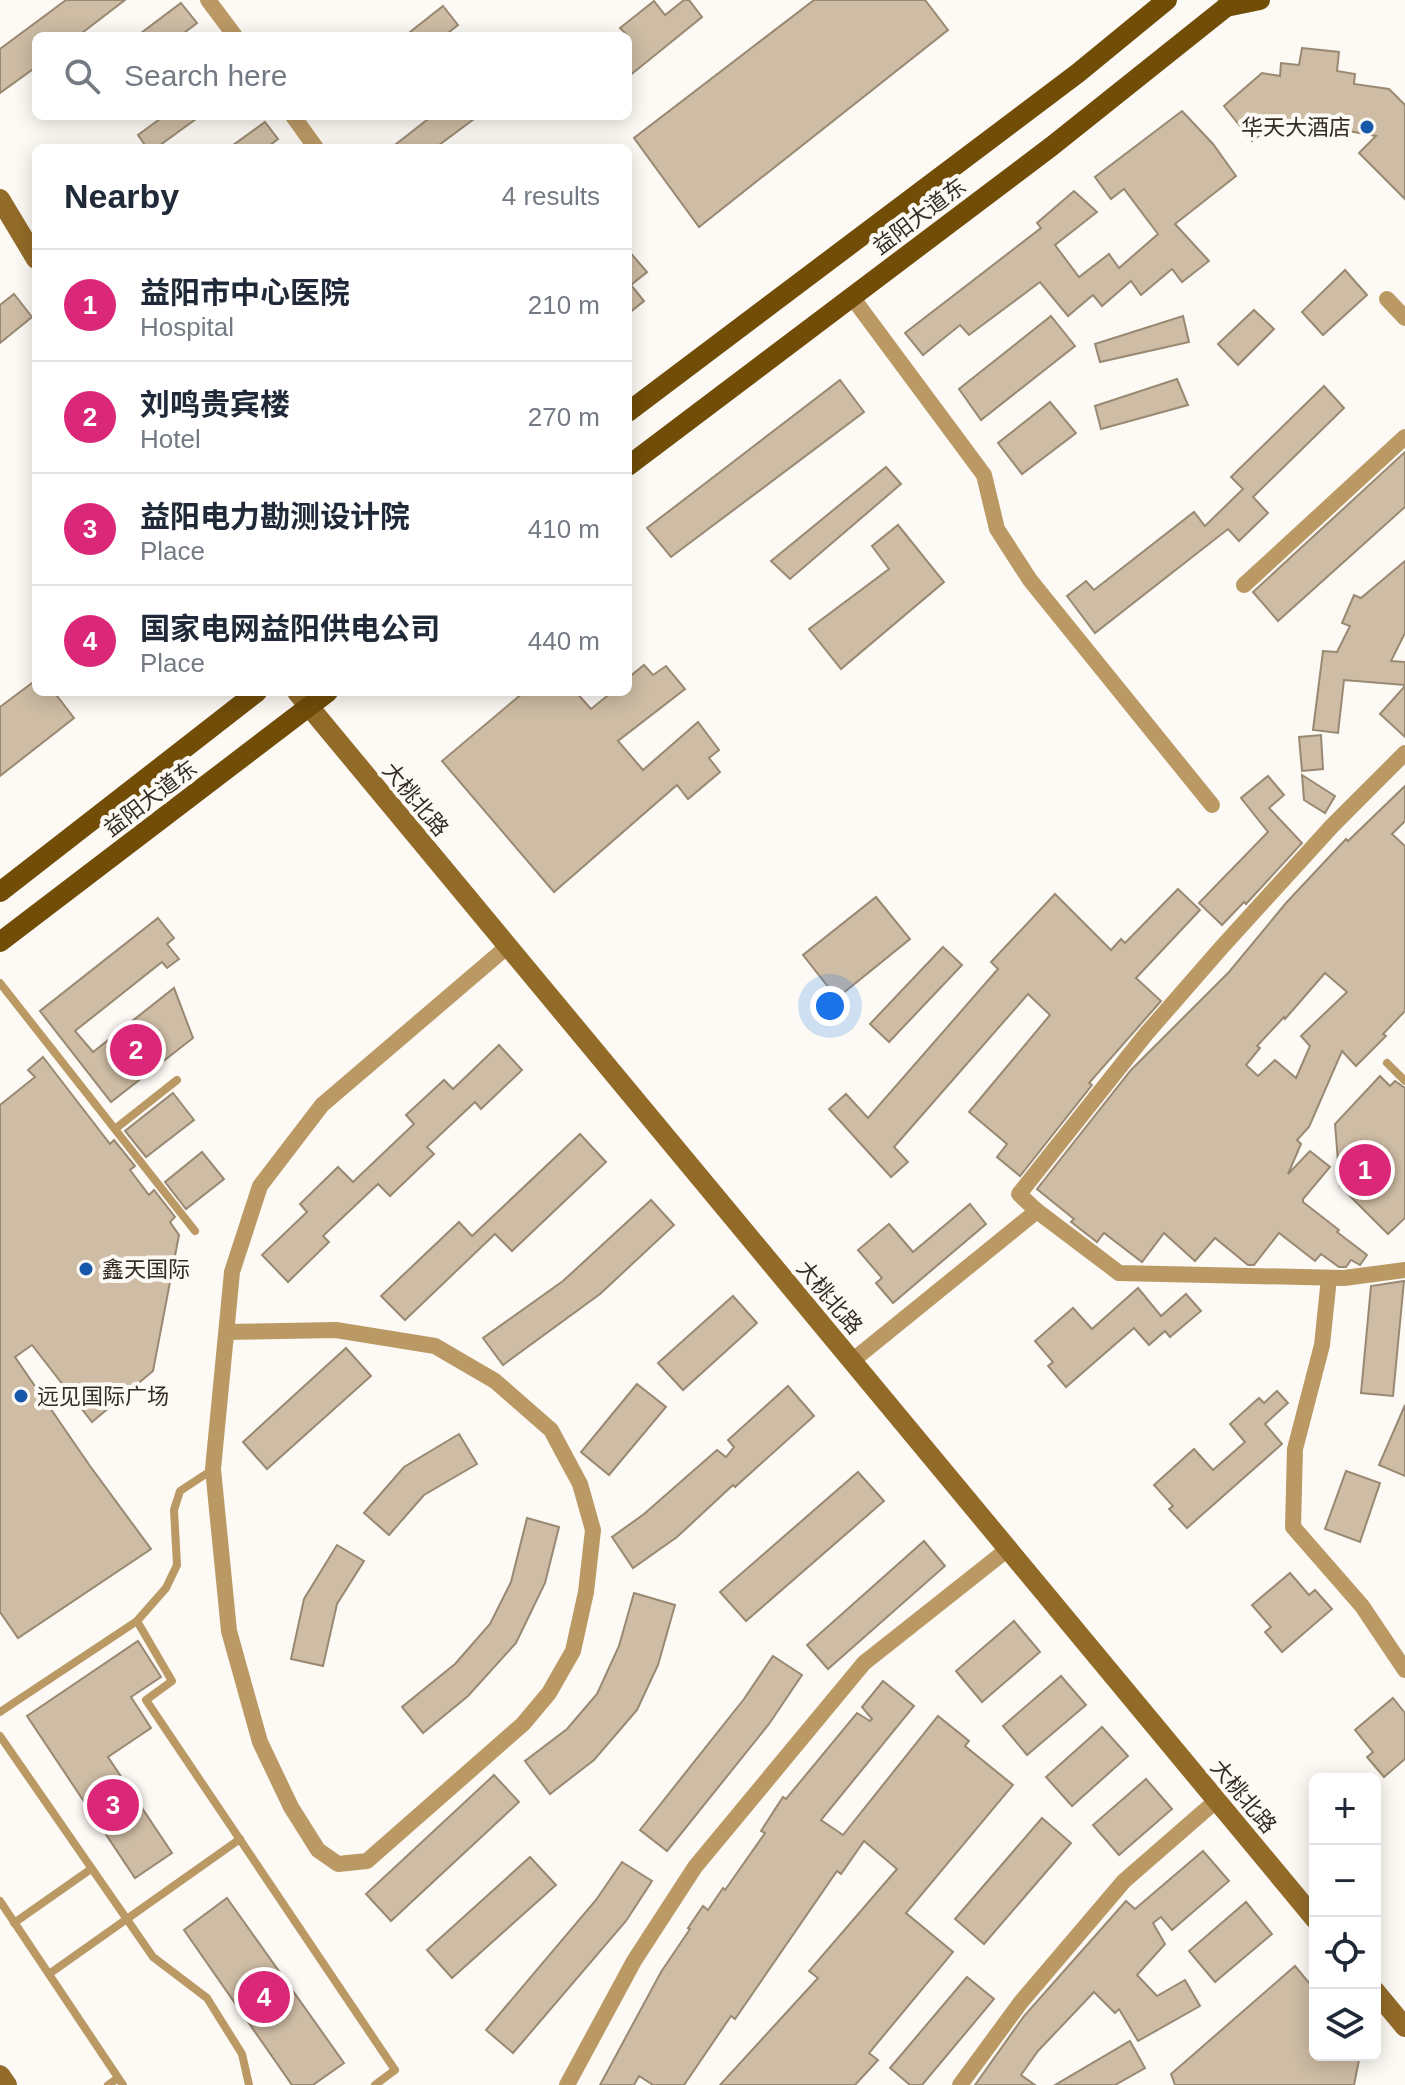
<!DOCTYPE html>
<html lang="en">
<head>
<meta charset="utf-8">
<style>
  body { margin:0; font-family:Helvetica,"Noto Sans SC",sans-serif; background:#f6f6f7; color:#1f2937 }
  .controls { position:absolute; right:24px; bottom:24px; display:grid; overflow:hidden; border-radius:12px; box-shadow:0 4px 20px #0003 }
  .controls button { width:72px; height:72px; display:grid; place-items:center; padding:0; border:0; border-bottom:2px solid #e0e1e3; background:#fff; color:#1f2937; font:40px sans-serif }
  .you { position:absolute; left:830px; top:1006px; width:28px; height:28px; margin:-20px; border:6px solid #fff; border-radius:50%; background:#1a73e8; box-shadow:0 0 0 12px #1a73e833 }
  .badge { display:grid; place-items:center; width:52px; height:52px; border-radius:50%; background:#db2777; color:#fff; font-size:26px; font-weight:700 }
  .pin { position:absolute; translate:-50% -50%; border:4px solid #fff; box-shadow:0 2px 8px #0006 }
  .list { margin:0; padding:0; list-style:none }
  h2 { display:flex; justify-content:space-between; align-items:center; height:104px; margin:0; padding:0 32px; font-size:34px }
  h2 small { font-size:26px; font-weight:400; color:#747a83 }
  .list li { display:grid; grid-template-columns:52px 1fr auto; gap:24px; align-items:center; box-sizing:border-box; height:112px; padding:0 32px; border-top:2px solid #e0e1e3 }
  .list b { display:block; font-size:30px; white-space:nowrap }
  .list p { margin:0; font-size:26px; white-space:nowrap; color:#747a83 }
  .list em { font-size:26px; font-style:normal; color:#747a83 }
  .icon { flex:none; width:44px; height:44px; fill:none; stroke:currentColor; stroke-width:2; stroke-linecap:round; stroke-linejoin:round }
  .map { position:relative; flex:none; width:1405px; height:2085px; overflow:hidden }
  .search { position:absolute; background:#fff; box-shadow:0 4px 20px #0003; left:32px; top:32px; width:600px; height:88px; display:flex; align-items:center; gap:20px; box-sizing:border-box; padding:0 28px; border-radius:12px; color:#747a83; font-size:30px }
  .panel { position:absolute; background:#fff; box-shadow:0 4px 20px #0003; left:32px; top:144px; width:600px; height:552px; border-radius:12px }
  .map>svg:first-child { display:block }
  .building { fill:#cebca4; stroke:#998972; stroke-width:2; fill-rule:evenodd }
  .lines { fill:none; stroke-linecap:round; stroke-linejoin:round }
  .lane { stroke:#bb9965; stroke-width:8 }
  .street { stroke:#bb9965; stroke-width:16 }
  .secondary { stroke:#936b29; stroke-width:20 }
  .primary { stroke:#714d08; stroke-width:20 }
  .poi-dot { fill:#1858a9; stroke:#fdfaf5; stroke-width:3 }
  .labels { text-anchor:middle; stroke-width:8; stroke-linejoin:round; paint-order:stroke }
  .poi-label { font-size:22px; fill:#332c22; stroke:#fdfaf5; text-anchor:start }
  .street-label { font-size:22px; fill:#332c22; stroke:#fdfaf5 }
</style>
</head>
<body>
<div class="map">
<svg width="1405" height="2085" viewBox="0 0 1405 2085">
  <rect width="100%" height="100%" fill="#fdfaf5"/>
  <g class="building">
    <polygon points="66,0 125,0 78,36 36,36 36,67 0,93 0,49"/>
    <polygon points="684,0 689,0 702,17 628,77 628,36 620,28 654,1 665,15"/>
    <polygon points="814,0 925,0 948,30 699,227 634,138"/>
    <polygon points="181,3 197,23 180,36 137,36"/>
    <polygon points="443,6 458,25 444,36 405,36"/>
    <polygon points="1302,48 1339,52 1337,71 1355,74 1354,84 1389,89 1405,105 1405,199 1359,153 1376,136 1281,119 1252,141 1224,106 1262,73 1280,76 1281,63 1299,65"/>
    <polygon points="1182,111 1213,144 1236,176 1175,224 1209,261 1182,282 1172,269 1141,295 1131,281 1102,306 1093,295 1068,316 1040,282 969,335 960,325 923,355 905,333 1041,228 1037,223 1074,191 1097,212 1055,245 1079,277 1109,254 1119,268 1158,234 1124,189 1111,199 1095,177"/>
    <polygon points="164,116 200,116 156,148 147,148 138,135"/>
    <polygon points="432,116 478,116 435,148 391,148"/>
    <polygon points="265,122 278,139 266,148 229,148"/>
    <polygon points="628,250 647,272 631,285 644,301 628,314"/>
    <polygon points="1345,270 1367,295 1323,335 1302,312"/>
    <polygon points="14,294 32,317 0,343 0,305"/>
    <polygon points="1254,310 1274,329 1238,365 1218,344"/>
    <polygon points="1051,316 1075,346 981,420 959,389"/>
    <polygon points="1183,316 1189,342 1100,362 1095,344"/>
    <polygon points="1177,379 1188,405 1101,429 1095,406"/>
    <polygon points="840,380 864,412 671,557 647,528"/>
    <polygon points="1324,386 1344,408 1253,497 1268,513 1239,541 1228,529 1095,633 1067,596 1086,581 1094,590 1194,512 1205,526 1243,489 1231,477"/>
    <polygon points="1050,402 1076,433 1022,474 998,443"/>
    <polygon points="1405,452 1405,507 1278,621 1253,592"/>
    <polygon points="886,467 901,484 790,579 771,561"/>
    <polygon points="898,525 944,582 841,669 809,629 889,569 872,546"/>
    <polygon points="1405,561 1405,633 1391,661 1405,662 1405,685 1344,680 1338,733 1313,730 1323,651 1337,652 1350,626 1342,623 1354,595 1361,598"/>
    <polygon points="644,665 653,675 666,666 685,689 618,741 643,770 698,722 719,750 709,758 720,772 688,799 677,785 554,892 442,761 524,692 576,692 591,709 612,692 628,692 628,678"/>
    <polygon points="36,680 36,692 54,692 74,718 0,776 0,707"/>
    <polygon points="1405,686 1405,737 1380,714"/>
    <polygon points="1321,735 1323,769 1302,771 1299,737"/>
    <polygon points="1302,775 1335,796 1325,813 1304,800"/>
    <polygon points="1268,776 1284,795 1269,808 1302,843 1246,904 1244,902 1222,925 1199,903 1268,832 1241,798"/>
    <path d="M1405,786V821L1392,834L1405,846V1011L1383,1034L1386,1036L1356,1066L1342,1051L1309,1127L1297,1140L1301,1144L1288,1174L1310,1151L1330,1167L1303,1199V1202L1339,1230L1337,1232L1367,1255L1360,1265L1351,1260L1346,1267H1339L1321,1254L1315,1261L1279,1233L1254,1265H1248L1215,1238L1195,1261L1164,1233L1142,1262L1104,1233L1097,1242L1071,1222L1074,1219L1037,1189L1131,1070L1229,972L1286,903L1346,839L1348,841ZM1325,973L1347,992L1301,1036L1310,1046L1296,1078L1275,1060L1258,1076L1246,1065L1260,1048L1257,1046L1284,1017L1285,1019Z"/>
    <polygon points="1178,889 1200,910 1136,978 1161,1001 1089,1083 1092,1085 1020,1176 997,1157 1007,1144 969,1112 1050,1015 1028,994 894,1147 908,1162 891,1177 829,1109 846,1094 868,1118 998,969 991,962 1055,894 1111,950 1121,939 1125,943"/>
    <polygon points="876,897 910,939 837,998 803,955"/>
    <polygon points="158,918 174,938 167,944 179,959 167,968 162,962 75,1031 93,1052 174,988 193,1038 111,1102 40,1011"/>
    <polygon points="943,947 962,965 889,1042 870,1024"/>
    <polygon points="499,1045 522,1070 481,1109 475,1102 427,1147 434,1154 390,1196 378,1184 323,1236 329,1242 288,1282 262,1255 307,1212 300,1204 338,1167 353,1182 414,1124 406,1115 444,1080 453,1089"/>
    <polygon points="43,1057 110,1144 114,1140 135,1166 130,1170 149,1195 154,1190 175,1217 170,1222 179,1235 153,1371 92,1422 32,1345 15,1357 90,1466 151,1549 18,1638 0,1612 0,1105 35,1077 28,1070"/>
    <polygon points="1380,1076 1390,1086 1395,1081 1405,1088 1405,1218 1388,1234 1340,1186 1335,1124"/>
    <polygon points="173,1093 194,1120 146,1157 125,1131"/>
    <polygon points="580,1134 606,1162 512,1251 495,1234 405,1320 381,1296 459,1222 472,1236"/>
    <polygon points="202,1152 224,1179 186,1209 165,1182"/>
    <polygon points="651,1200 674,1225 600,1294 503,1365 483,1338 563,1281"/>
    <polygon points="970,1204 986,1224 893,1303 876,1283 882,1278 858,1250 889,1224 913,1252"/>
    <polygon points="1404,1281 1393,1396 1361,1393 1371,1286"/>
    <polygon points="1138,1288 1161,1316 1186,1294 1201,1311 1170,1337 1165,1331 1149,1345 1134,1328 1066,1387 1048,1366 1053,1362 1035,1341 1073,1308 1092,1329"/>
    <polygon points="733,1296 757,1323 683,1390 658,1363"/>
    <polygon points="346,1348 371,1376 267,1469 243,1442"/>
    <polygon points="637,1384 666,1407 609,1475 581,1452"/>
    <polygon points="788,1386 814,1416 735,1487 733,1485 677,1537 633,1568 612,1537 644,1514 717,1450 726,1457 734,1447 728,1440"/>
    <polygon points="1277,1391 1288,1403 1265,1424 1282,1444 1187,1528 1169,1509 1173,1506 1154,1485 1194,1449 1213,1470 1245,1442 1230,1424 1259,1398 1264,1403"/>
    <polygon points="1405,1405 1405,1476 1379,1465"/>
    <polygon points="459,1434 477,1464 424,1495 389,1535 364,1513 404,1467"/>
    <polygon points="1346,1471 1380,1483 1360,1542 1325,1529"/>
    <polygon points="858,1472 884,1501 746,1621 720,1592"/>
    <polygon points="527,1518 559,1527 545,1583 516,1643 468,1696 423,1733 402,1707 455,1664 490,1624 511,1582"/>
    <polygon points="924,1541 945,1566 828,1669 807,1645"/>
    <polygon points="337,1545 364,1561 337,1604 323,1666 291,1659 304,1599"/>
    <polygon points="1290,1573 1309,1595 1315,1590 1332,1609 1282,1652 1265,1632 1271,1627 1252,1605"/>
    <polygon points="634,1593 675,1605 658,1665 637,1710 594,1760 550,1794 525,1761 567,1729 597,1694 619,1646"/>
    <polygon points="1014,1621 1040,1652 982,1702 956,1671"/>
    <polygon points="138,1641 161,1677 131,1697 151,1728 108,1757 172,1853 135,1878 27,1716"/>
    <polygon points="773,1656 802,1675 769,1724 667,1851 640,1830 744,1699"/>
    <polygon points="1061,1676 1086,1705 1027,1755 1003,1726"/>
    <polygon points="883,1681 914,1706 821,1820 843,1835 938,1716 969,1741 965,1746 1013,1785 906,1913 953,1952 869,2053 878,2060 855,2085 720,2085 818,1978 809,1971 897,1869 864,1841 841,1874 837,1871 735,2019 731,2016 684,2085 653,2085 639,2076 634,2085 600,2085 661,1972 690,1929 688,1928 703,1906 708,1910 723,1888 725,1890 765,1833 761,1831 783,1797 786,1799 857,1713 870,1721 872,1719 862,1707"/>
    <polygon points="1393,1698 1405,1713 1405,1759 1384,1777 1367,1757 1373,1752 1355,1730"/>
    <polygon points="1102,1727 1128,1756 1072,1806 1046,1777"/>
    <polygon points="494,1775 519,1802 391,1921 366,1894"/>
    <polygon points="1146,1779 1172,1809 1119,1855 1093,1825"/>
    <polygon points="1042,1818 1071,1843 984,1944 955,1919"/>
    <polygon points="1203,1851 1229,1881 1172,1930 1161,1917 1153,1923 1165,1944 1137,1975 1157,1996 1185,1980 1200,2006 1138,2041 1119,2009 1115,2013 1094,1992 1038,2051 1021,2075 1035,2085 975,2085 1024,2016 1126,1901 1135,1909"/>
    <polygon points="530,1857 556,1885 452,1978 427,1950"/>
    <polygon points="622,1862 652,1881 626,1921 513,2053 486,2030 596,1900"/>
    <polygon points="227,1898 344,2063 313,2085 292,2085 184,1930"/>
    <polygon points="1246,1902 1272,1934 1215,1982 1189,1951"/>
    <polygon points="1295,1966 1315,1990 1315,2055 1360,2055 1354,2085 1175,2085 1171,2074"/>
    <polygon points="967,1977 994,1999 922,2085 910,2085 890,2068"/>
    <polygon points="1130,2041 1145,2068 1115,2085 1055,2085"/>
  </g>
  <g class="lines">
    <g class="lane">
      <polyline points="0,983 195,1231"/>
      <polyline points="1387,1063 1405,1081"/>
      <polyline points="115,1129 177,1080"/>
      <polyline points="137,1621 166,1588 177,1565 174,1510 180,1491 212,1470"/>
      <polyline points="0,1712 137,1621 172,1681 146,1700 395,2070 375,2085"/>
      <polyline points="0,1736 153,1957 207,1998 242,2054 249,2085"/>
      <polyline points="0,1901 123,2085"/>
      <polyline points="14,1923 91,1869"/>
      <polyline points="49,1974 240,1839"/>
      <polyline points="108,2085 118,2078"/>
    </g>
    <g class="street">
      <polyline points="208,0 235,36"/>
      <polyline points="293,116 316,148"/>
      <polyline points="852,297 984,475 997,529 1030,580 1212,805"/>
      <polyline points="1387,299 1405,318"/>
      <polyline points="1244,585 1405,437"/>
      <polyline points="1037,1211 1019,1194 1146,1034 1221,948 1332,826 1405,753"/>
      <polyline points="1329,1278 1322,1345 1295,1449 1293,1527 1362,1606 1405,1670"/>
      <polyline points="226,1332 336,1330 435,1346 495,1381 551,1430 580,1484 593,1530 586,1592 573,1651 549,1693 523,1724 367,1861 338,1864 318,1850 291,1807 260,1742 229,1631 213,1469 232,1272 260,1186 322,1105 508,946"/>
      <polyline points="852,1361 1037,1211 1119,1273 1344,1278 1405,1270"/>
      <polyline points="567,2085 634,1961 695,1867 864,1663 1008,1549"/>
      <polyline points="960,2085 1021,2002 1124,1881 1217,1800"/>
    </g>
    <g class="secondary">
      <polyline points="0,199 36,259"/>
      <polyline points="297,692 1315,1919"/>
      <polyline points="1375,1991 1405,2027"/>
      <polyline points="0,2075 7,2085"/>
    </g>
    <g class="primary">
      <polyline points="1226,7 1260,0"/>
      <polyline points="628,412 1078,73 1167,0"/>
      <polyline points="628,466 1052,146 1235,0"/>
      <polyline points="0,892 257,692"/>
      <polyline points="0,942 328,692"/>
    </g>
  </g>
  <g class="poi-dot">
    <circle cx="1367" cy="127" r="8"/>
    <circle cx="86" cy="1269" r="8"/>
    <circle cx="21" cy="1396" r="8"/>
  </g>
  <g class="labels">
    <g class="poi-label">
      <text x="1351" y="135" text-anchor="end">华天大酒店</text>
      <text x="102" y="1277">鑫天国际</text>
      <text x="37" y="1404">远见国际广场</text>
    </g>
    <g class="street-label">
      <text transform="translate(919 216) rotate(-37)" y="8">益阳大道东</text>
      <text transform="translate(150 798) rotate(-37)" y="8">益阳大道东</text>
      <text transform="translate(416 799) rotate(50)" y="8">大桃北路</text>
      <text transform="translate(830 1297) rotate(50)" y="8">大桃北路</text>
      <text transform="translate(1244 1796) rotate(50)" y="8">大桃北路</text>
    </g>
  </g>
</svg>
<div class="controls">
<button>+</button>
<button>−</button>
<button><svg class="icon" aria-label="locate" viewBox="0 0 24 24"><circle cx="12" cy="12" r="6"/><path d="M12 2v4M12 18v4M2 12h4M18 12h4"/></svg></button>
<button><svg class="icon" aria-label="layers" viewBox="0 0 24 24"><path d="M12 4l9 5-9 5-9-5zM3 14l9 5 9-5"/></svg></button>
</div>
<div class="you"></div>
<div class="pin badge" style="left:1365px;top:1170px">1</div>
<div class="pin badge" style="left:136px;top:1050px">2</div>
<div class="pin badge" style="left:113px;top:1805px">3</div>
<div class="pin badge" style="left:264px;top:1997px">4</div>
<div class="search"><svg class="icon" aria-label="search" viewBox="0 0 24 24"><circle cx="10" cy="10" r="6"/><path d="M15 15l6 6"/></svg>Search here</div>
<section class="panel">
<h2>Nearby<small>4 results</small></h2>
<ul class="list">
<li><span class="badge">1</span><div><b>益阳市中心医院</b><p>Hospital</p></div><em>210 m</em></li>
<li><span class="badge">2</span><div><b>刘鸣贵宾楼</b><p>Hotel</p></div><em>270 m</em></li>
<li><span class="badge">3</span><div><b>益阳电力勘测设计院</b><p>Place</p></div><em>410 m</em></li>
<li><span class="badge">4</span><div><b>国家电网益阳供电公司</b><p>Place</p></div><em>440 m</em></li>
</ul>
</section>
</div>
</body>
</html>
